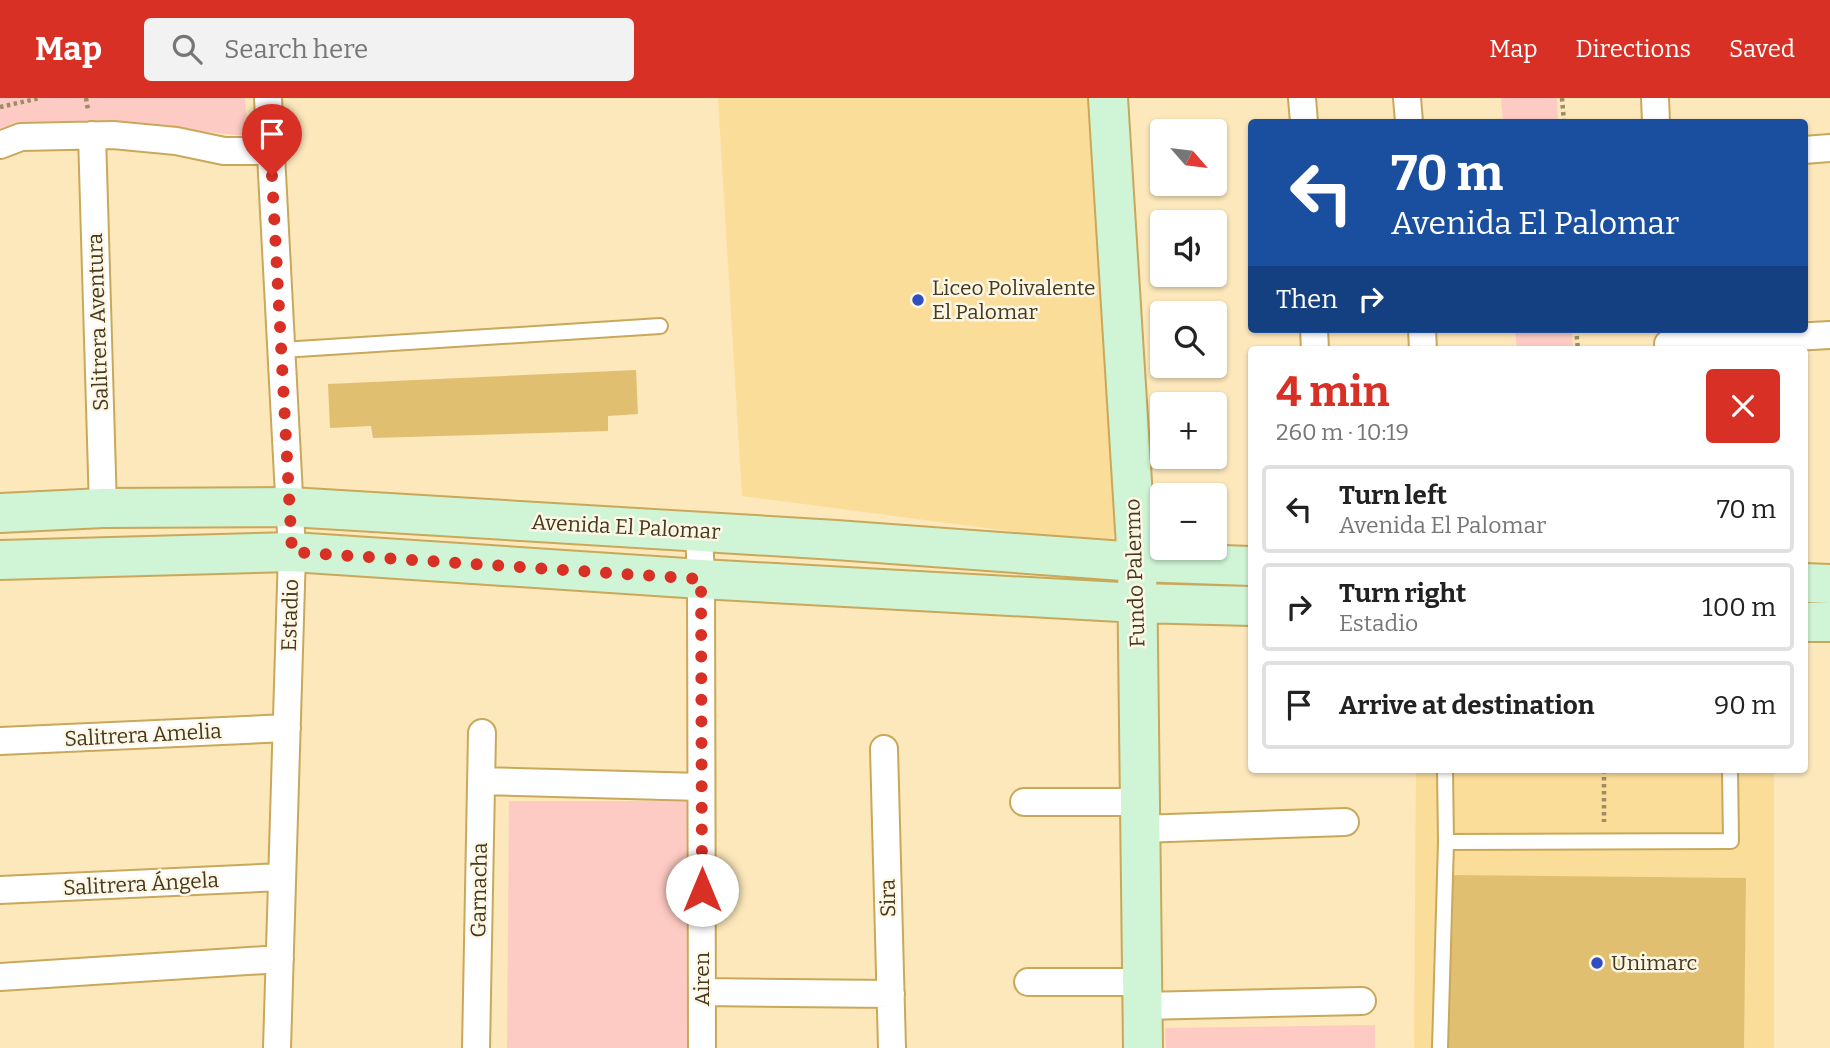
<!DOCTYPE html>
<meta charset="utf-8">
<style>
body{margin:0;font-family:Bitter,serif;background:#f2f2f2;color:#222;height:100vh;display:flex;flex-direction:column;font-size:26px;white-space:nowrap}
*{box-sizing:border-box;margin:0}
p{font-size:23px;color:#767676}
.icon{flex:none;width:38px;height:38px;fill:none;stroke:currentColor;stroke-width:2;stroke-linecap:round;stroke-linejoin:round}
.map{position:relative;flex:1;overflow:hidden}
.side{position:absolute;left:1248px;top:248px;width:560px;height:427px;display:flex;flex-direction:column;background:#fff;border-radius:7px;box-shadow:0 2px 5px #0004}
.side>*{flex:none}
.guide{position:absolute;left:1248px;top:21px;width:560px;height:214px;border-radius:7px;box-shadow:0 2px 5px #0004;background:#1a4fa0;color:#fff;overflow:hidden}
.needle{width:46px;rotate:118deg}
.fabs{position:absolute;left:1150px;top:21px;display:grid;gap:14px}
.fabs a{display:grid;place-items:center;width:77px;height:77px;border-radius:7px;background:#fff;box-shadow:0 2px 5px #0004;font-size:35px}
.pin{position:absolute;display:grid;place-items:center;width:60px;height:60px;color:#fff;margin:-72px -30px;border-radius:50% 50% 50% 0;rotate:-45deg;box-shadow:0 0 7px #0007}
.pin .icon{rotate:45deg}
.me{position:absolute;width:77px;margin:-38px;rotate:0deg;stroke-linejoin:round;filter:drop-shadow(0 0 5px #0008)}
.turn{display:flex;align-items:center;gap:24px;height:147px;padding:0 28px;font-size:32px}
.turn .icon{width:91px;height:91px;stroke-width:2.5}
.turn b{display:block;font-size:49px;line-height:60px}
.then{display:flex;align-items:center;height:66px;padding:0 28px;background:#0003;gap:14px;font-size:26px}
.round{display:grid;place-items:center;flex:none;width:74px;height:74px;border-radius:7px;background:#f2f2f2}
.overview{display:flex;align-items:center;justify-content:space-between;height:119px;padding:0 28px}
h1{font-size:42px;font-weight:700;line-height:52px;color:#d93025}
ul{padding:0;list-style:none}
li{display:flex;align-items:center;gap:21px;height:88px;margin:0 14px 10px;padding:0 14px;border:4px solid #e0e0e0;border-radius:7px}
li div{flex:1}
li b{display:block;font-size:26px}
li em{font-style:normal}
header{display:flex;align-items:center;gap:42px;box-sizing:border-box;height:98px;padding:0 35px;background:#d93025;color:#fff}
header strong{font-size:33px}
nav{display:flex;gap:38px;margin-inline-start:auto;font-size:24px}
.search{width:490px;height:63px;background:#f2f2f2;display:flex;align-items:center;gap:18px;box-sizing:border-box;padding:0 24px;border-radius:7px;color:#767676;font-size:26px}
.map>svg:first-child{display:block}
</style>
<header>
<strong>Map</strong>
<div class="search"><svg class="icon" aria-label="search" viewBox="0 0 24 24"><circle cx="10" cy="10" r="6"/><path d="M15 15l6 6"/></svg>Search here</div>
<nav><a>Map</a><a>Directions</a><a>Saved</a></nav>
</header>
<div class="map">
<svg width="1830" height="950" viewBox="0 0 1830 950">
<rect width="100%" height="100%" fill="#fce8bb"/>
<!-- built -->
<path fill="#fadd99" d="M 718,0 L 1093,0 L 1120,428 L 1108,446 L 742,398 Z
M 1416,672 L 1774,672 L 1774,950 L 1414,950 Z"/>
<!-- green -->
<path fill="#fecbc4" d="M 0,0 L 245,0 L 248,38 L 147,28 L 0,39 Z
M 1501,0 L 1557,0 L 1558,24 L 1503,24 Z
M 1515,231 L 1572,231 L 1573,252 L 1517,252 Z
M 509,703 L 690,703 L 689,950 L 507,950 Z
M 1375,927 L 1375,950 L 1166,950 L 1165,930 Z"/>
<!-- building -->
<path fill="#e0bf71" d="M 636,272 L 638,316 L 608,318 L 608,333 L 373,340 L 371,328 L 330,330 L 328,286 Z
M 1450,777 L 1746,780 L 1744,950 L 1448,950 Z"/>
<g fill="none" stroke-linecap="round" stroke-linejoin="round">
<!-- lane casing -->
<g stroke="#c9a85a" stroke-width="18">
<path id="lane" d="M 282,252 L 660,228
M 1445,672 L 1446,744 L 1731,743 L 1730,672
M 1440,950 L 1446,744"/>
</g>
<!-- street casing -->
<g stroke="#c9a85a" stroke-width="30">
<path id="street" d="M 268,0 L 292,454 L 277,950
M 1302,0 L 1304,24
M 1407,0 L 1409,24
M 1655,0 L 1656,24
M 92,37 L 103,410
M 0,47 L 21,39 L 113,37 L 176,43 L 224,53 L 271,53
M 1804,52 L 1830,50
M 1314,231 L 1315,252
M 1422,231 L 1423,252
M 1668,246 L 1830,237
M 699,434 L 701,481 L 702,950
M 0,643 L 287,630
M 884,651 L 892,950
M 481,683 L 701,689
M 1024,704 L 1140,704
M 1140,731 L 1345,724
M 0,792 L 282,779
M 0,879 L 280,861
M 1028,884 L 1142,884
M 702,894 L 891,896
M 1142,908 L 1362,903
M 476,950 L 482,635"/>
</g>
<!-- secondary casing -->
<g stroke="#c9a85a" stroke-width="42">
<path id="secondary" d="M 1108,0 L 1137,464 L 1143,950
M 0,415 L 103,410 L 290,409 L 836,442 L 1137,464 L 1251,468
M 0,462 L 292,454 L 701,481 L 1138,505 L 1251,508
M 1804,485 L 1830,486
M 1804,524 L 1830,524"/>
</g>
<!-- path -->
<path stroke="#9d8c66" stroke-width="4.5" stroke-dasharray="3.5 3.5" stroke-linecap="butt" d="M 86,0 L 88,12
M 1562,0 L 1564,24
M 0,9 L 40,0
M 1576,231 L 1578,252
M 1604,672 L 1604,724"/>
<!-- lane -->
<use href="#lane" stroke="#fff" stroke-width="14"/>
<!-- street -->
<use href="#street" stroke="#fff" stroke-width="26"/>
<!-- secondary -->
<use href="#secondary" stroke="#cff4d6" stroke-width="38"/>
</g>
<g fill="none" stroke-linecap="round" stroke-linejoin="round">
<!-- route -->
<path stroke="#d93025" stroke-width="12" stroke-dasharray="0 21.6" d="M 272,78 L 292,454 L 701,481 L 702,792"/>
</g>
<!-- markers -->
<g fill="#304fc0" stroke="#fdf7e8" stroke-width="2.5">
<circle cx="918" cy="202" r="7"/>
<circle cx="1597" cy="865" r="7"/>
</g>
<g text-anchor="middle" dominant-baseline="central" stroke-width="5" stroke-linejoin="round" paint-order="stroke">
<!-- poi labels -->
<g font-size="21" fill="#463818" stroke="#fdf7e8" text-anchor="start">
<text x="932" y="190">Liceo Polivalente<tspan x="932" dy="24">El Palomar</tspan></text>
<text x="1611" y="865">Unimarc</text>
</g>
<!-- street labels -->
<g font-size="21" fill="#463818" stroke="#fdf7e8">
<text transform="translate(98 224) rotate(-92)">Salitrera Aventura</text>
<text transform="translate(626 429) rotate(3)">Avenida El Palomar</text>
<text transform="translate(1135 475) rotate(-92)">Fundo Palermo</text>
<text transform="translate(290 517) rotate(-88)">Estadio</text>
<text transform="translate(143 637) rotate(-3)">Salitrera Amelia</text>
<text transform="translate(141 786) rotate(-3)">Salitrera Ángela</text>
<text transform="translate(479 792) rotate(-89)">Garnacha</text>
<text transform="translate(888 800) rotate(-91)">Sira</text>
<text transform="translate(702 881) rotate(-90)">Airen</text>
</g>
</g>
</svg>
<div class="fabs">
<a><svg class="needle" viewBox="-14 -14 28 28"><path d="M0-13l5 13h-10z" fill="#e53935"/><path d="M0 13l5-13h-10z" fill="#767676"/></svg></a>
<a><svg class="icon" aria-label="sound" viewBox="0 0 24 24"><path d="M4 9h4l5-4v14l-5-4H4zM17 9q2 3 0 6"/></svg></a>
<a><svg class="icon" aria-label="search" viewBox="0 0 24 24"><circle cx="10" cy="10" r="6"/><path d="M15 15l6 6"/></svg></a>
<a>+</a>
<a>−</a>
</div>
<div class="pin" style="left:272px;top:78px;background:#d93025"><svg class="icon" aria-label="arrive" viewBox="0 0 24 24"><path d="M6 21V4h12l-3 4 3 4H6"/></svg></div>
<svg class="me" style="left:702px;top:792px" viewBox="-20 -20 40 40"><circle r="19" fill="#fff"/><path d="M0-13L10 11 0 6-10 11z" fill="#d93025"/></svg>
<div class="guide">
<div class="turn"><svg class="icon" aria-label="left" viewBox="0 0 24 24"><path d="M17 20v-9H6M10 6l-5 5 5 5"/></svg><div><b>70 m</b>Avenida El Palomar</div></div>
<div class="then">Then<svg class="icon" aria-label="right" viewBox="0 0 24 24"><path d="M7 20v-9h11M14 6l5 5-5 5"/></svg></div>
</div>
<section class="side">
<div class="overview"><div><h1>4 min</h1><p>260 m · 10:19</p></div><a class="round" style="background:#d93025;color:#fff"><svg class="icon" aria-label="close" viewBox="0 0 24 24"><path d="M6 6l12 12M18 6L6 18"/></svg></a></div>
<ul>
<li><svg class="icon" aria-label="left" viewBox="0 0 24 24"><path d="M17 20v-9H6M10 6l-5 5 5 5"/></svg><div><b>Turn left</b><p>Avenida El Palomar</p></div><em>70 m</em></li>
<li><svg class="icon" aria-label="right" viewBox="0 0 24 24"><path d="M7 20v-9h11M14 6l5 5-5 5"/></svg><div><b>Turn right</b><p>Estadio</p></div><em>100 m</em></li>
<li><svg class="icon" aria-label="arrive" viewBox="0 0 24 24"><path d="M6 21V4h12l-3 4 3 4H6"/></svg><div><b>Arrive at destination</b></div><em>90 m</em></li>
</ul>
</section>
</div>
